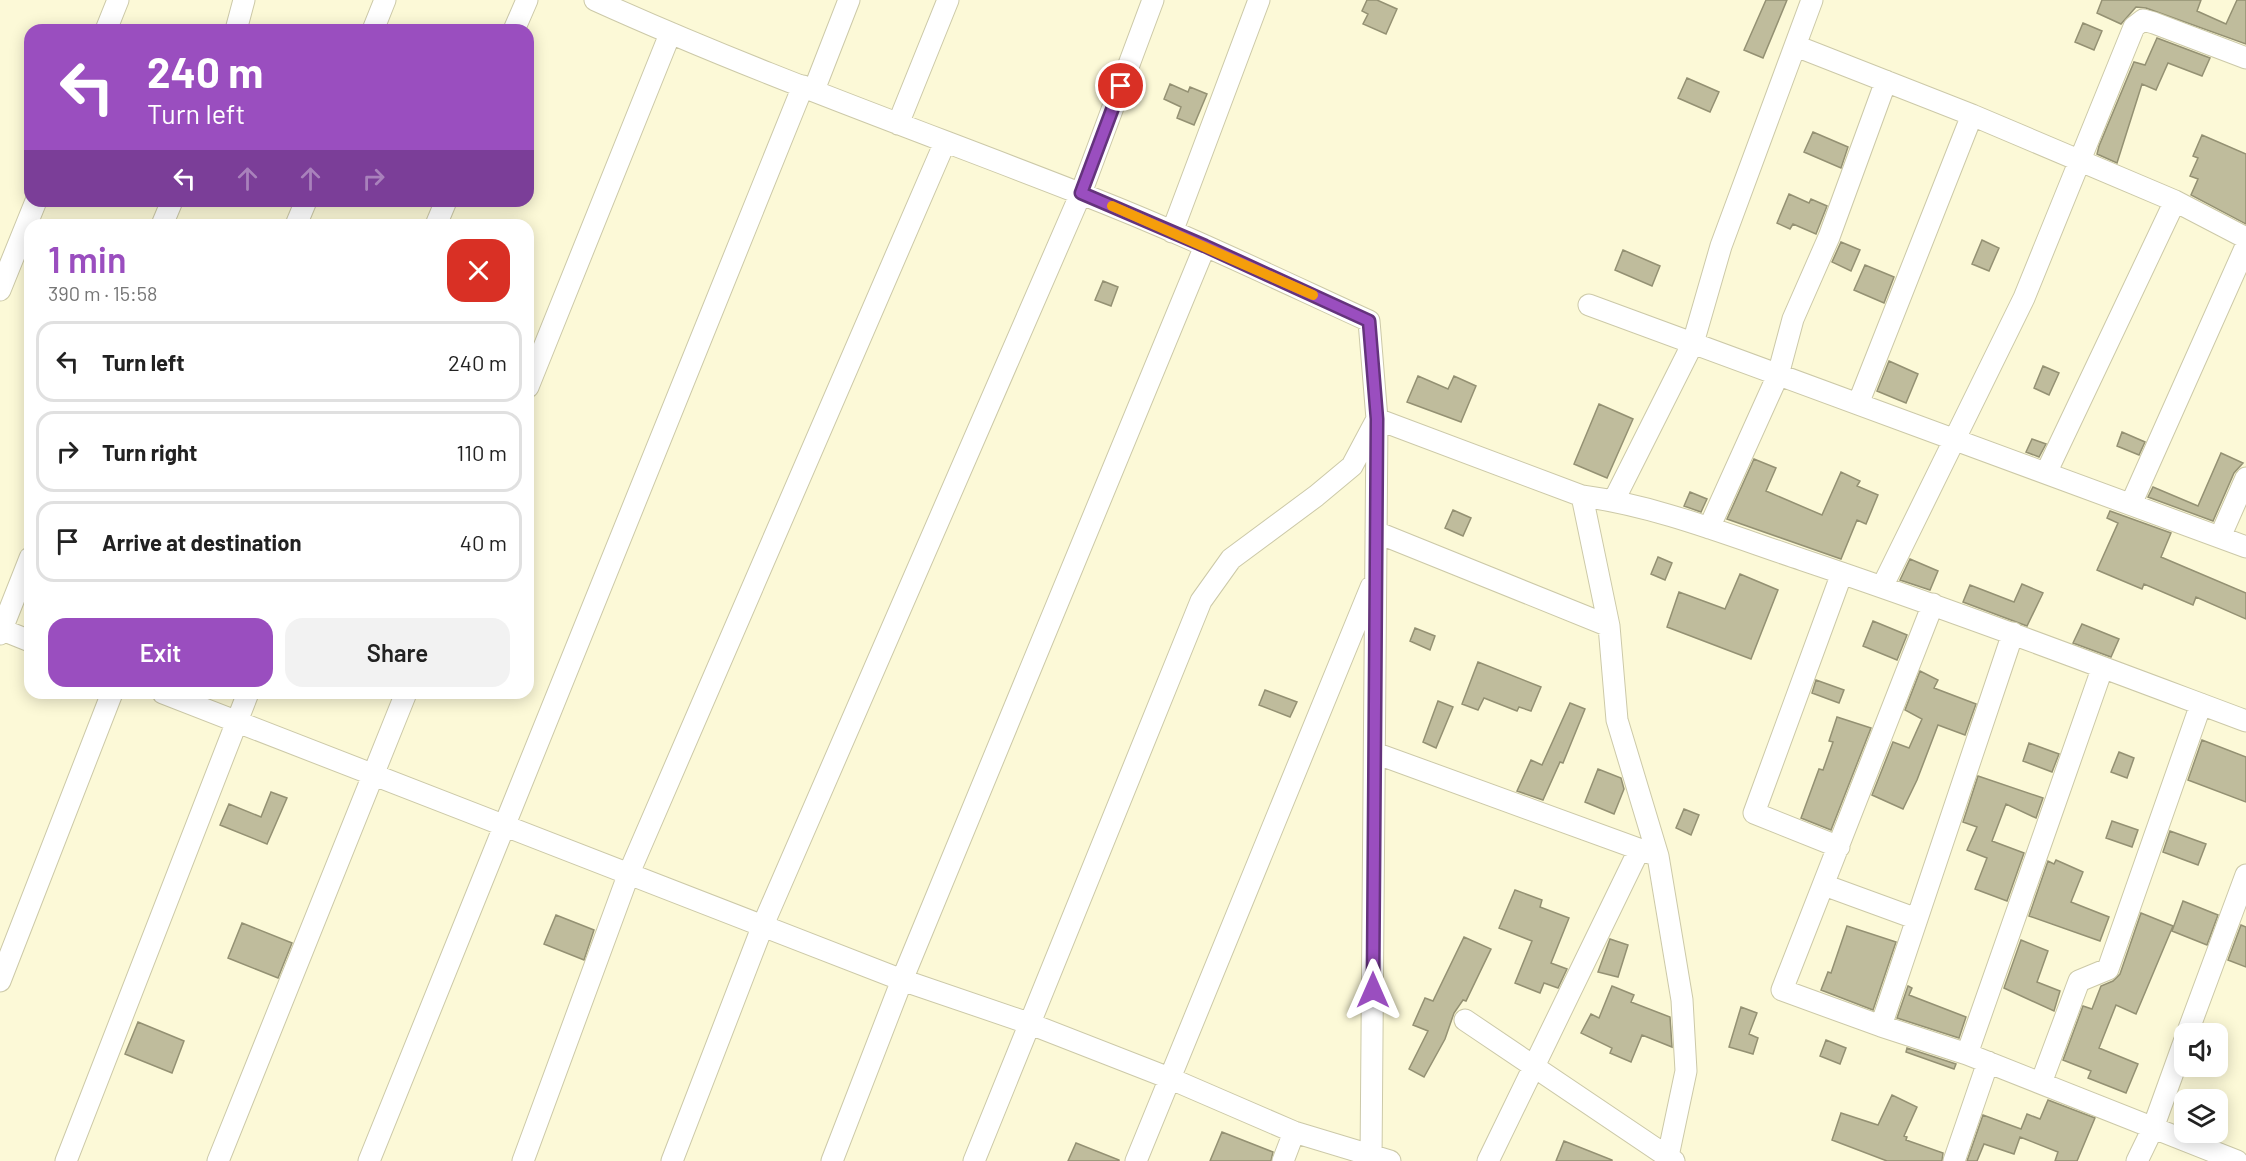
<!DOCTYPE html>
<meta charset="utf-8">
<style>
body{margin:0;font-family:Barlow,sans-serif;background:#f2f2f2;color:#222;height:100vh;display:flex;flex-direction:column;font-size:22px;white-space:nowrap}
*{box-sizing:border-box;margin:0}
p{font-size:20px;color:#767676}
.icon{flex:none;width:33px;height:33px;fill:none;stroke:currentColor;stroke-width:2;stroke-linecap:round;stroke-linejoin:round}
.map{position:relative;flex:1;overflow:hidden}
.drawer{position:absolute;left:24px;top:219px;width:510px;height:480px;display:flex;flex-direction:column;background:#fff;border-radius:18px;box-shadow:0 3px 15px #0003}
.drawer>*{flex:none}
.guide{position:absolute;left:24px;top:24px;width:510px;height:183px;border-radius:18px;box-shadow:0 3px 15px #0003;background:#9a4ebf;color:#fff;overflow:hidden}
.buttons{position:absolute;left:2174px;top:1023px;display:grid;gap:12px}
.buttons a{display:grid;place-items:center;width:54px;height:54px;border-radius:12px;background:#fff;box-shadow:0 3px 15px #0003;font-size:30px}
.pin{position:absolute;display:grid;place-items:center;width:51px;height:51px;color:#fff;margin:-26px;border:3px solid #fff;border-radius:50%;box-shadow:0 2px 6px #0007}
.me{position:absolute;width:66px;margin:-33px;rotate:0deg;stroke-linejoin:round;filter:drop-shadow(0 0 4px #0008)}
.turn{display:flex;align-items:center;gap:21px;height:126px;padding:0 24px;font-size:27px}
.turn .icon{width:78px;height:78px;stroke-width:2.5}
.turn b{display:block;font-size:42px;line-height:51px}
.lanes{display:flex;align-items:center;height:57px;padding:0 24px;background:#0003;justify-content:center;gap:30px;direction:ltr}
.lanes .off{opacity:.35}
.round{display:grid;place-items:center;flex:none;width:63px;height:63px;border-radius:18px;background:#f2f2f2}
.headline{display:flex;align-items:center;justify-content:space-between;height:102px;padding:0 24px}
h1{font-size:36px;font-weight:600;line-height:45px;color:#9a4ebf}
.action{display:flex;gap:12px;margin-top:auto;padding:12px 24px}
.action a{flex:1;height:69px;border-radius:18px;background:#9a4ebf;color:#fff;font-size:24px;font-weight:600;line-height:69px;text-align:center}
.action a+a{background:#f2f2f2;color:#222}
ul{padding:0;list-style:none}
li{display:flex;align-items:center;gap:18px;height:81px;margin:0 12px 9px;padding:0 12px;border:3px solid #e0e0e0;border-radius:18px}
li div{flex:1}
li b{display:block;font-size:22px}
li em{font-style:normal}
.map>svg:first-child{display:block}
</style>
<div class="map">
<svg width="2246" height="1161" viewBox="0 0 2246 1161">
<rect width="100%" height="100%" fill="#fcf9d7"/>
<!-- building -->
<path fill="#bfbc9c" stroke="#949173" stroke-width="1.5" d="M 1367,0 L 1377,0 L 1397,9 L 1386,34 L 1363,24 L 1368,14 L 1362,11 Z
M 1766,0 L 1787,0 L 1763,58 L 1744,50 Z
M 2102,0 L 2201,0 L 2197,11 L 2226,24 L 2237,0 L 2246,0 L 2246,44 L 2146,8 L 2136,7 L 2121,24 L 2097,13 Z
M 2083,23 L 2102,31 L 2094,50 L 2075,42 Z
M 2157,38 L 2210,58 L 2202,76 L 2168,63 L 2156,90 L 2142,84 L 2117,163 L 2097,154 L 2099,146 L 2134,62 L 2145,65 Z
M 1687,78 L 1719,92 L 1710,112 L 1678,98 Z
M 1170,84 L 1188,92 L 1190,87 L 1207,94 L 1194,125 L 1177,118 L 1181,107 L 1164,99 Z
M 1813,132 L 1848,147 L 1841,168 L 1804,152 Z
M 2202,135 L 2246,154 L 2246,224 L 2191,195 L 2198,179 L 2190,176 L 2198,158 L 2193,156 Z
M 1789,194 L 1809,203 L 1811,199 L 1827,206 L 1816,234 L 1793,224 L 1790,229 L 1777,223 Z
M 1982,240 L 1999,248 L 1989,271 L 1972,264 Z
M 1841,242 L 1860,250 L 1851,271 L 1832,262 Z
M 1623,250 L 1660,266 L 1652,286 L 1615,270 Z
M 1865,265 L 1894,277 L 1884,303 L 1854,290 Z
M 1103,281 L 1118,287 L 1111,306 L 1095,300 Z
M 1889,361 L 1918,374 L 1906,403 L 1877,391 Z
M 2043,366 L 2059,373 L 2049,395 L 2034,388 Z
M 1418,376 L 1448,389 L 1454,376 L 1476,386 L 1461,422 L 1407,402 Z
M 1599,404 L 1633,419 L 1607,478 L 1574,464 Z
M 2122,432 L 2145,442 L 2139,455 L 2117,446 Z
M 2032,439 L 2046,444 L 2039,457 L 2026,452 Z
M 2221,453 L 2243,463 L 2234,473 L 2213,521 L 2148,497 L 2153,487 L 2198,506 Z
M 1754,459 L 1776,468 L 1766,491 L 1822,515 L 1841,472 L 1860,481 L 1857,486 L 1878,495 L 1866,524 L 1857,520 L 1841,559 L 1727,519 Z
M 1690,492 L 1707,499 L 1701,512 L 1684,506 Z
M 1453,510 L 1471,518 L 1463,536 L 1445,528 Z
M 2110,511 L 2171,533 L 2161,557 L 2246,593 L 2246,619 L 2196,597 L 2193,605 L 2144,584 L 2142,589 L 2097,570 L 2118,523 L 2107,518 Z
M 1658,557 L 1672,563 L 1665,580 L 1651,574 Z
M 1910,559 L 1938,571 L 1930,590 L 1900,580 Z
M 1740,574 L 1778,590 L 1751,659 L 1667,627 L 1679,592 L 1725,609 Z
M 2022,584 L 2043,593 L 2027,626 L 1963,602 L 1970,585 L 2014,602 Z
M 1873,621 L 1907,635 L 1897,660 L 1863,646 Z
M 2082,624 L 2119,639 L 2111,657 L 2073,643 Z
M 1415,628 L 1435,636 L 1430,650 L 1410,641 Z
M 1478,662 L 1541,687 L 1531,711 L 1519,707 L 1517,711 L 1484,698 L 1478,710 L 1462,704 Z
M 1920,671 L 1938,680 L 1934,688 L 1976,704 L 1965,735 L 1938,725 L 1917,780 L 1903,809 L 1872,795 L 1893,742 L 1909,748 L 1922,719 L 1905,710 Z
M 1816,680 L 1844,690 L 1839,703 L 1812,693 Z
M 1265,690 L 1297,702 L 1290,717 L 1259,705 Z
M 1438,701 L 1453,707 L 1436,748 L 1423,742 Z
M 1570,703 L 1585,709 L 1563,763 L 1560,762 L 1543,800 L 1517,791 L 1531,760 L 1542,765 Z
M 1837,717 L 1871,728 L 1831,830 L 1801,818 L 1819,769 L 1823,770 L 1833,742 L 1829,741 Z
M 2202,740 L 2246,757 L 2246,802 L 2188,780 Z
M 2029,743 L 2059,754 L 2052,772 L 2023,761 Z
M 2119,752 L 2134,758 L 2127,778 L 2111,772 Z
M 1598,769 L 1621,778 L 1624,789 L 1614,814 L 1585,802 Z
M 1978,776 L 2043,798 L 2036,818 L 2006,804 L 1992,841 L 2024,853 L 2007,901 L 1975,889 L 1987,858 L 1967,850 L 1977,827 L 1963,822 Z
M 271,792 L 287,798 L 267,844 L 220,825 L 229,804 L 261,817 Z
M 1684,809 L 1699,815 L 1691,835 L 1676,828 Z
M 2112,821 L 2138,830 L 2132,847 L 2106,838 Z
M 2170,831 L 2206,844 L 2198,865 L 2163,852 Z
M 2056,860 L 2083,872 L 2071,902 L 2109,917 L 2100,941 L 2029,916 L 2048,861 L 2054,864 Z
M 1515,890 L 1542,900 L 1540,907 L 1569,918 L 1551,963 L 1567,969 L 1558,988 L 1544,983 L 1540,993 L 1515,983 L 1532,941 L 1499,928 Z
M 2183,901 L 2218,915 L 2207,945 L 2172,931 Z
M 2141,913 L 2173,926 L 2136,1014 L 2116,1005 L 2099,1048 L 2138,1064 L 2126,1093 L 2088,1078 L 2091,1071 L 2063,1060 L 2083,1006 L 2092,1009 L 2101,986 L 2113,981 L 2120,974 Z
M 556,915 L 594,930 L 584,960 L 544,944 Z
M 242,923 L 292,943 L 278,978 L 228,958 Z
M 2241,925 L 2246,927 L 2246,967 L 2228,960 Z
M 1847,926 L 1896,942 L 1873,1010 L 1821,990 L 1828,972 L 1831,973 Z
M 1464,937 L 1491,949 L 1466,1001 L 1463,1000 L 1454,1013 L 1445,1039 L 1424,1077 L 1409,1069 L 1428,1031 L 1413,1025 L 1425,998 L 1433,1001 Z
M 1610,939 L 1628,945 L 1618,977 L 1598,972 Z
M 2021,940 L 2048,951 L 2037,982 L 2060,991 L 2054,1011 L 2004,988 Z
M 1612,986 L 1634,995 L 1631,1002 L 1670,1017 L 1672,1047 L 1642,1035 L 1631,1062 L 1610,1053 L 1612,1048 L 1581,1033 L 1591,1014 L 1599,1018 Z
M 1908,986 L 1912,988 L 1909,995 L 1966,1017 L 1959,1038 L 1897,1018 Z
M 1741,1007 L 1757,1013 L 1749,1034 L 1758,1038 L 1753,1054 L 1729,1047 Z
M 138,1022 L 184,1041 L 172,1073 L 125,1054 Z
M 1826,1040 L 1846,1048 L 1840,1064 L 1820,1056 Z
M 1907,1048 L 1956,1064 L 1954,1069 L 1906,1052 Z
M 1892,1095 L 1917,1107 L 1904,1136 L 1907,1137 L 1906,1140 L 1943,1153 L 1942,1161 L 1887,1161 L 1832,1140 L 1841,1113 L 1878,1125 Z
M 2048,1100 L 2095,1118 L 2077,1161 L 2055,1161 L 2058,1152 L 2020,1137 L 2014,1154 L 1984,1144 L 1977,1161 L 1967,1161 L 1983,1115 L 2021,1129 L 2027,1114 L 2040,1119 Z
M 1222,1132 L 1273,1152 L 1271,1161 L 1210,1161 Z
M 1564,1141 L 1612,1160 L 1612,1161 L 1556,1161 Z
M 1076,1143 L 1119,1160 L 1119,1161 L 1068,1161 Z"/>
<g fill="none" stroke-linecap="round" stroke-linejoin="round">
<!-- street casing -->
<g stroke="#ccc9a8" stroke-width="23">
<path id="street" d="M 595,0 C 754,72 918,130 1079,193 C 1178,231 1273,277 1369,321 L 1377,419 L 1371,1161
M 106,30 L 118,0
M 236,30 L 244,0
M 373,30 L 385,0
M 514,30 L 527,0
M 1796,46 L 1972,115 L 2175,201 L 2246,238
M 814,90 L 849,0
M 898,124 L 948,0
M 162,225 L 172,201
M 296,225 L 306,201
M 436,225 L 446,201
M 1172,232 L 1259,0
M 0,290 L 36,201
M 1589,305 L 2246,547
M 528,387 L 670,34
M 1858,404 L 1972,115
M 2046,473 L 2175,201
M 1582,496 L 1609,626 L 1617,720 L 1658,856
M 1614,500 L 1693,343 L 1721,246 L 1812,0
M 2131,504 L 2246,246
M 1709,528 L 1778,375 L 1793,319 L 1829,237 L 1886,81
M 1376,532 L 1609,626
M 2220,537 L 2246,478
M 1882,587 L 2024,298 L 2134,27 L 2143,20 L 2154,23 L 2246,58
M 1933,604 L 1782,990 L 1881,1026 L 1967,1054 L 2237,1161
M 0,629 L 30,641
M 0,634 L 30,558
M 163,693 L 902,980 L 1028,1023 L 1169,1078 L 1294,1132 L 1390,1161
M 1375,753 L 1658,856 L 1682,1000 L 1686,1071 L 1667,1161
M 1839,847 L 1754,813 L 1842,573
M 1824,885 L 1917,919
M 0,981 L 112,693
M 1465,1020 L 1674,1161
M 1881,1026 L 2013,633
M 2187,1034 L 2246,875
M 1967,1054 L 2102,669
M 2041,1083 L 2079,981 L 2108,969 L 2201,704
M 66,1161 L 248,693
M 218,1161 L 406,693
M 369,1161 L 803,86
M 523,1161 L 629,873 L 945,142
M 672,1161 L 763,925 L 1081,193 L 1153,0
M 832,1161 L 902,980 L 1205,246
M 974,1161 L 1201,601 L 1231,559 L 1316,496 L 1352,466 L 1377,419 L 1582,496 C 1657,506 1731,536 1803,560 C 1952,610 2099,666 2246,721
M 1136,1161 L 1371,587
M 1283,1161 L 1294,1132
M 1488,1161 L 1639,850
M 1954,1161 L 1988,1062
M 2137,1161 L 2153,1128 L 2184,1042"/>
</g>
<!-- street -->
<use href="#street" stroke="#fff" stroke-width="21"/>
</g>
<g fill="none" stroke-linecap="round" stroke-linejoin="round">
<!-- route casing -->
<g stroke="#64337c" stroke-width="15">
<path id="route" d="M 1121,86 L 1081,193 L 1205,246 L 1369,321 L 1377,419 L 1373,990"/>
</g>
<!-- route -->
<use href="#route" stroke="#9a4ebf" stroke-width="10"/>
<!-- slow -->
<path stroke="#f59e0b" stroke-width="10" d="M 1112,206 L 1313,295"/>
</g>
</svg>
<div class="buttons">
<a><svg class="icon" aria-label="sound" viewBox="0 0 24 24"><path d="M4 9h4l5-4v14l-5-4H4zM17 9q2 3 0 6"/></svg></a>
<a><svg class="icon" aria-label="layers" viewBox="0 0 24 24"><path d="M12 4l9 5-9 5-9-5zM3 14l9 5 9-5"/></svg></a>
</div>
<div class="pin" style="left:1121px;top:86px;background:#d93025"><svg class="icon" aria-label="arrive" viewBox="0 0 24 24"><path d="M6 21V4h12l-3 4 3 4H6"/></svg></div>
<svg class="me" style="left:1373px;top:990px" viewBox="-20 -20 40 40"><path d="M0-17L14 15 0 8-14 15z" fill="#9a4ebf" stroke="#fff" stroke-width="4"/></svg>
<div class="guide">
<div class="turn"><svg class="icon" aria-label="left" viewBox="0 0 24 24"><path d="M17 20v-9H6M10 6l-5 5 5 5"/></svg><div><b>240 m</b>Turn left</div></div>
<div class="lanes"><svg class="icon" aria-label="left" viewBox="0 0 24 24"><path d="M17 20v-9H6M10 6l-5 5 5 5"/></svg><svg class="icon off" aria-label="ahead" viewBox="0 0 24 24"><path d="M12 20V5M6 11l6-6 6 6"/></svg><svg class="icon off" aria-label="ahead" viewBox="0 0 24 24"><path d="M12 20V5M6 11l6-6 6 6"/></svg><svg class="icon off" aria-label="right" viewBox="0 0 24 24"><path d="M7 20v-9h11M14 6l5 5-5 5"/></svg></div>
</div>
<section class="drawer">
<div class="headline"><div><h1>1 min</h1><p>390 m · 15:58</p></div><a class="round" style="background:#d93025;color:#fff"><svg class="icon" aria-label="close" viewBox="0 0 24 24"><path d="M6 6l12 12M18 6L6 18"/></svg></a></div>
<ul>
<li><svg class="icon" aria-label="left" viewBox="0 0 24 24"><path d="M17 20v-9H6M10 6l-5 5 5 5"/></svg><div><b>Turn left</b></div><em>240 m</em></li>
<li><svg class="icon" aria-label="right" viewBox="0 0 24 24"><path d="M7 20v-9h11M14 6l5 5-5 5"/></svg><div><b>Turn right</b></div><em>110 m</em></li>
<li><svg class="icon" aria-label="arrive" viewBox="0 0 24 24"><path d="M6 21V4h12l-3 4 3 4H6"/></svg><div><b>Arrive at destination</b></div><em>40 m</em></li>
</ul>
<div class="action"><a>Exit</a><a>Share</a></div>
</section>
</div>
